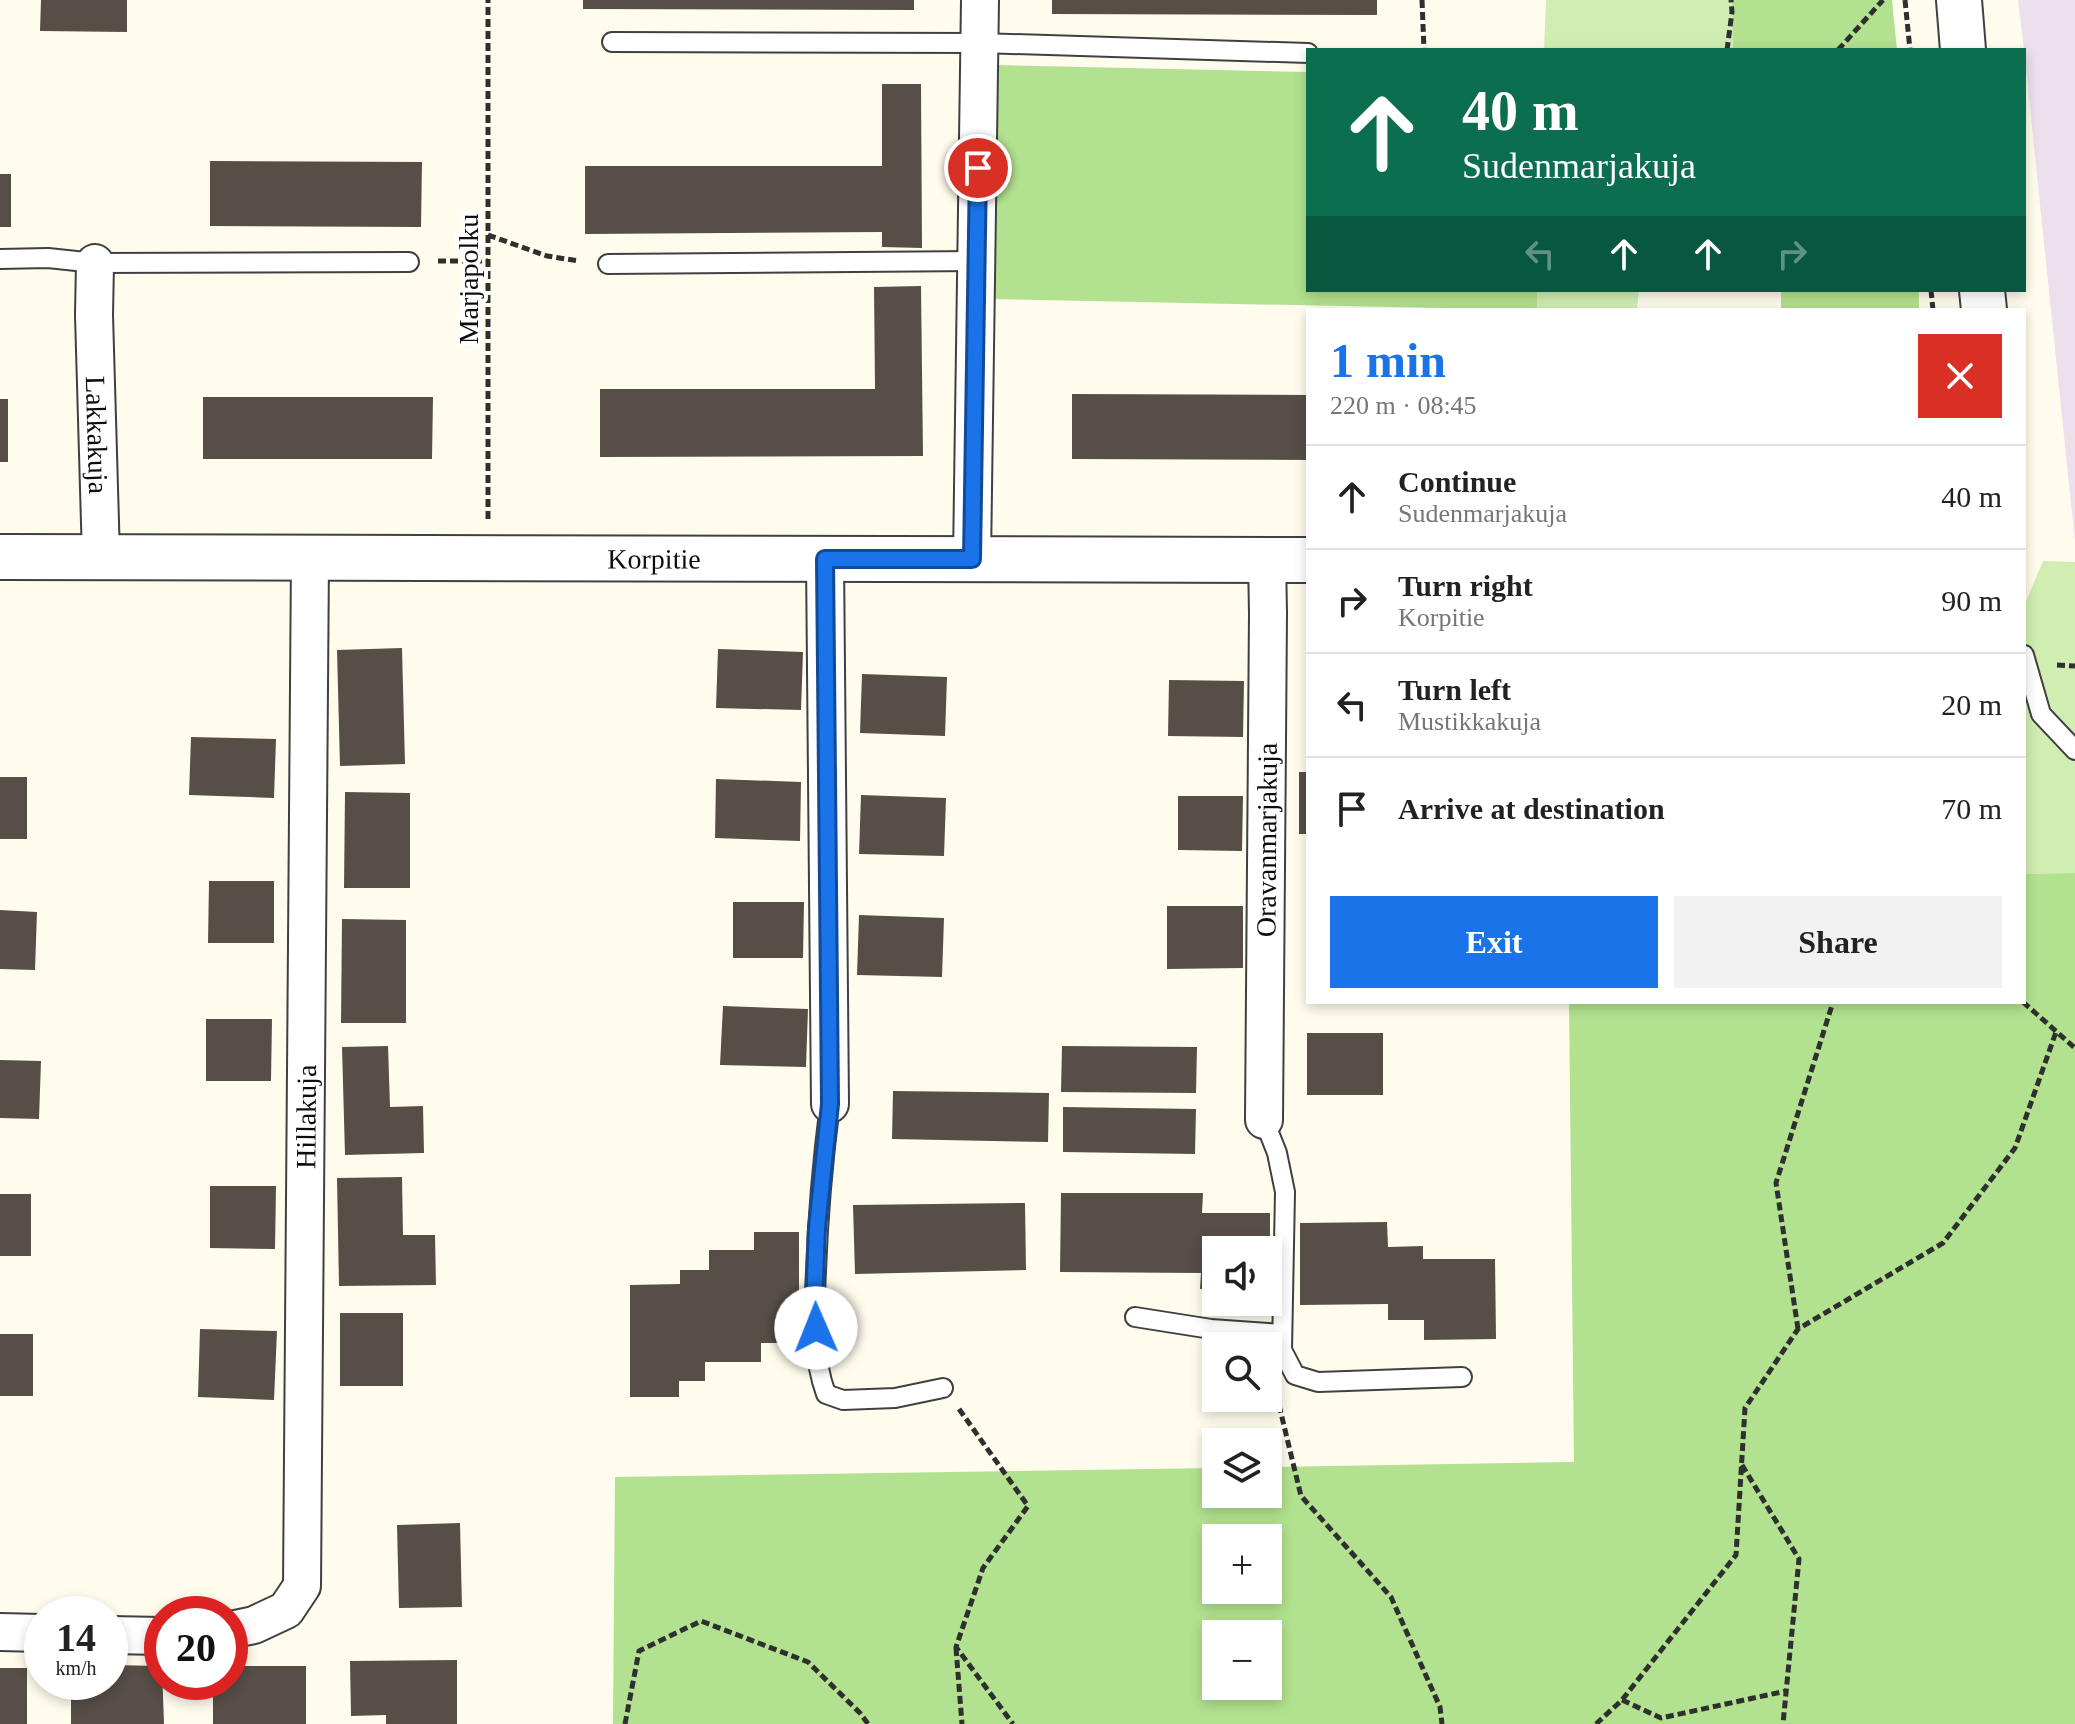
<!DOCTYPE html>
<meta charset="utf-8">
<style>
body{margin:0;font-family:"Times New Roman",serif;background:#f2f2f2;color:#222;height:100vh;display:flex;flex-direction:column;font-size:30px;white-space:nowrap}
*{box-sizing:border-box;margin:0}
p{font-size:26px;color:#767676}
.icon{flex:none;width:44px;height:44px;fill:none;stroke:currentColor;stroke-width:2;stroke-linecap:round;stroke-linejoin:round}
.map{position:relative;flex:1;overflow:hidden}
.details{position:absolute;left:1306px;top:308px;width:720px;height:696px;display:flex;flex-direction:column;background:#fff;border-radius:0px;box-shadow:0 4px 12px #0003}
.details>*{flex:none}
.top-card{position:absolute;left:1306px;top:48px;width:720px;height:244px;border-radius:0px;box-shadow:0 4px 12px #0003;background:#0b6e4f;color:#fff;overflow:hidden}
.fabs{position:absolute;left:1202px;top:1236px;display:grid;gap:16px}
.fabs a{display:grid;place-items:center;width:80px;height:80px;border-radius:0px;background:#fff;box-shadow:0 4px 12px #0003;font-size:40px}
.speed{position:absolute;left:24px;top:1596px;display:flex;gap:16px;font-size:40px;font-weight:700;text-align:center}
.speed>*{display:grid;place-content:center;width:104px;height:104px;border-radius:50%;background:#fff;box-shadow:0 4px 12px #0003;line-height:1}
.speed small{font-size:20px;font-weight:400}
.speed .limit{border:12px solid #d22;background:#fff;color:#111}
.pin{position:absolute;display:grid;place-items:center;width:68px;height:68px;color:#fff;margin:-34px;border:4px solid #fff;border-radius:50%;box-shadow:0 2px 8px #0007}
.me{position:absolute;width:88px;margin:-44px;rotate:359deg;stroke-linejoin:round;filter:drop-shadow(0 0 6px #0008)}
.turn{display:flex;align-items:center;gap:28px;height:168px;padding:0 24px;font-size:36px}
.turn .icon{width:104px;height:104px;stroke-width:2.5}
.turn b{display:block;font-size:56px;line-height:68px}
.lanes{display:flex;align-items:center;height:76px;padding:0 24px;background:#0003;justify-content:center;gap:40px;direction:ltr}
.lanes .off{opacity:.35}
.round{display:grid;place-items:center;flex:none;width:84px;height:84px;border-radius:0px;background:#f2f2f2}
.summary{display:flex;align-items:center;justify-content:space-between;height:136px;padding:0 24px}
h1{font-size:48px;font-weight:600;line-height:60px;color:#1a73e8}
.cta{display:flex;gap:16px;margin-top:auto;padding:16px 24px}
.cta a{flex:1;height:92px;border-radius:0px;background:#1a73e8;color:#fff;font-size:32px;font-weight:600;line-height:92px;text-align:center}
.cta a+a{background:#f2f2f2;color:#222}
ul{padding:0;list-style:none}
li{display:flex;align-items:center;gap:24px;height:104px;padding:0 24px;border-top:2px solid #e0e0e0}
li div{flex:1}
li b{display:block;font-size:30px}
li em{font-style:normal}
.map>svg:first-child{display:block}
</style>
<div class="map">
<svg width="2075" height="1724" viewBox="0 0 2075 1724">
<rect width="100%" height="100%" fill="#fffced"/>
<!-- industrial -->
<path fill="#ece0ed" d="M 2018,0 L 2075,0 L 2075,542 L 2024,50 Z"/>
<!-- green -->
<path fill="#d0eeb2" d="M 1546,0 L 1732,0 L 1733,50 L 1544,50 Z
M 1537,290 L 1639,290 L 1637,310 L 1537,310 Z
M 2043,561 L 2075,562 L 2075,873 L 2024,874 L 2024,606 Z"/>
<!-- forest -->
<path fill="#b2e18f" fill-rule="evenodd" d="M 1732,0 L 1892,0 L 1897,50 L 1733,50 Z
M 998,65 L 1308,72 L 1308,290 L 1537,290 L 1537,310 L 992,299 Z
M 1781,290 L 1919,290 L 1919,310 L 1781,310 Z
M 2075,873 L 2075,1724 L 613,1724 L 615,1477 L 1216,1468 L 1216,1494 L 1268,1494 L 1268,1467 L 1574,1462 L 1569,1002 L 2024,1002 L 2024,874 ZM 1216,1538 L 1268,1538 L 1268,1590 L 1216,1590 ZM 1216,1634 L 1268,1634 L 1268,1686 L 1216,1686 Z"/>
<!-- building -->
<path fill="#574e48" d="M 41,0 L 127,0 L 127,32 L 40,31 Z
M 583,0 L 914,0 L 914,10 L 583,9 Z
M 1052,0 L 1377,0 L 1377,15 L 1052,14 Z
M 882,84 L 921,84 L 922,248 L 882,247 L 882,232 L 585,234 L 585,166 L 882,166 Z
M 210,161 L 422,162 L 421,227 L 210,226 Z
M 0,174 L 11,174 L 11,227 L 0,227 Z
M 921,286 L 923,456 L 600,457 L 600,389 L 875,389 L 874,287 Z
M 1072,394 L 1308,395 L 1308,460 L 1072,459 Z
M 203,397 L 433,397 L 432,459 L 203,459 Z
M 0,399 L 8,399 L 8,462 L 0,462 Z
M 402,648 L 405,764 L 340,766 L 337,650 Z
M 718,649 L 803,652 L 801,710 L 716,708 Z
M 862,674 L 947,677 L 945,736 L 860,733 Z
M 1169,680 L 1244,681 L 1243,737 L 1168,736 Z
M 191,737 L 276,739 L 274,798 L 189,795 Z
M 1299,772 L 1308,772 L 1308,834 L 1299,834 Z
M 0,777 L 27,777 L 27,839 L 0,839 Z
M 716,779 L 801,782 L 800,841 L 715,838 Z
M 345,792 L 410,793 L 410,888 L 344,888 Z
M 861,795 L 946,798 L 944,856 L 859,854 Z
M 1178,796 L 1243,796 L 1242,851 L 1178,850 Z
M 209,881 L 274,881 L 274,943 L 208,943 Z
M 733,902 L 804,902 L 803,958 L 733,958 Z
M 1167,906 L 1243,906 L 1243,968 L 1167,969 Z
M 0,910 L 37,912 L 35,970 L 0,969 Z
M 859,915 L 944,918 L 942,977 L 857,975 Z
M 342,919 L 406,920 L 406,1023 L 341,1023 Z
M 723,1006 L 808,1009 L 806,1067 L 720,1065 Z
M 206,1019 L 272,1019 L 271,1081 L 206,1081 Z
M 1307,1033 L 1383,1033 L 1383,1095 L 1307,1095 Z
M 388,1046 L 390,1107 L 423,1106 L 424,1153 L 345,1155 L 342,1047 Z
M 1062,1046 L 1197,1047 L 1196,1093 L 1061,1092 Z
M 0,1060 L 41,1061 L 39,1119 L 0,1118 Z
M 893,1091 L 1049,1093 L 1048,1142 L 892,1139 Z
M 1063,1107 L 1196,1109 L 1195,1154 L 1063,1152 Z
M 402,1177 L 403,1235 L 435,1235 L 436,1285 L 339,1286 L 337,1178 Z
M 210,1186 L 276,1186 L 275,1249 L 210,1248 Z
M 1061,1193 L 1203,1193 L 1202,1213 L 1270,1213 L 1270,1250 L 1216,1250 L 1216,1289 L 1200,1289 L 1201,1273 L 1060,1272 Z
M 0,1194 L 31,1194 L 31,1256 L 0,1256 Z
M 1025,1203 L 1026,1270 L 855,1274 L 853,1205 Z
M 1387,1222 L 1388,1247 L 1423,1246 L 1423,1259 L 1495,1259 L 1496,1339 L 1424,1340 L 1424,1320 L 1388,1320 L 1388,1304 L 1300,1305 L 1300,1223 Z
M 754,1232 L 799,1232 L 799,1305 L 784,1305 L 784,1343 L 761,1343 L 761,1362 L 705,1362 L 705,1381 L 679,1381 L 679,1397 L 630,1397 L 630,1285 L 680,1284 L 680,1270 L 709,1270 L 709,1250 L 754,1250 Z
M 340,1313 L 403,1313 L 403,1386 L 340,1386 Z
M 200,1329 L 277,1331 L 274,1400 L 198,1397 Z
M 0,1334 L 33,1334 L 33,1396 L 0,1396 Z
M 460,1523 L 462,1607 L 399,1608 L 397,1525 Z
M 457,1660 L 457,1724 L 386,1724 L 386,1715 L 351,1716 L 350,1661 Z
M 110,1665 L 162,1666 L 164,1724 L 71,1724 L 71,1682 L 110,1682 Z
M 230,1666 L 306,1666 L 306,1724 L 213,1724 L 213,1682 L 230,1682 Z
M 0,1668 L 27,1668 L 27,1724 L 0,1724 Z"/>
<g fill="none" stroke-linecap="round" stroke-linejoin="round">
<!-- service casing -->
<g stroke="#404040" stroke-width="22">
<path id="service" d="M 612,42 L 980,43 L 1308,53
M 0,259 L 48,258 L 95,263 L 409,262
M 608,264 L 977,261
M 2024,655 L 2041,714 L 2075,750
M 830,1104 C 823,1159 818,1215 816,1271 C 814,1311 812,1356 826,1394 L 843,1400 L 895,1398 L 943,1388
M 1264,1120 L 1277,1153 L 1285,1192 L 1282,1350 L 1295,1375 L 1318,1382 L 1462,1377
M 1135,1317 L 1211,1329 L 1282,1334"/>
</g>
<!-- minor casing -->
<g stroke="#404040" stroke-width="40">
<g id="minor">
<path id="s1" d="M 95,263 L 94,315 L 101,557"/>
<path d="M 825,559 L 830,1104"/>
<path d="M 972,559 L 980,0"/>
<path id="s2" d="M 1264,1120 L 1268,613 L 1267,560"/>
<path id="s3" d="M 230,1630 L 254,1625 L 286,1610 L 302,1586 L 310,558"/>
<path d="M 0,1632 L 42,1633"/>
<path d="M 110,1635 L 162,1636"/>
</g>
</g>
<!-- tertiary casing -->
<g stroke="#404040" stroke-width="48">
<g id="tertiary">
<path d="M 1959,0 L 1963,50"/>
<path d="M 1982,290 L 1984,310"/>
<path id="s4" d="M 0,557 L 1308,560"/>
</g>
</g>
<!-- path -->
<path stroke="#2f2f2f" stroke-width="5" stroke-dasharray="8 4" stroke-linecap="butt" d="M 1422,0 L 1424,50
M 1905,0 L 1910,50
M 1727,50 L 1732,12 L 1731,0
M 1838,50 L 1883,0
M 488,235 L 547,256 L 579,261
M 438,261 L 488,261
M 1931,290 L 1933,310
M 488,519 L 488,0
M 2057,665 L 2075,666
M 2023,1002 L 2075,1048
M 1798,1329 L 1776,1183 L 1833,1002
M 1279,1405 L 1301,1496 L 1391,1597 L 1440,1707 L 1442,1724
M 959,1409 L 1028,1506 L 983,1568 L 956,1647 L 1013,1724
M 1742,1465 L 1799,1559 L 1783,1724
M 956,1648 L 962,1724
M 1622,1700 L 1661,1718 L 1786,1691
M 625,1724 L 639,1651 L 701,1621 L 808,1662 L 860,1713 L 868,1724
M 1596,1724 L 1622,1700 L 1736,1555 L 1745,1408 L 1798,1329 L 1943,1243 L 2015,1148 L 2056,1032"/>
<!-- service -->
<use href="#service" stroke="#fff" stroke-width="18"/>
<!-- minor -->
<use href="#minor" stroke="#fff" stroke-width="36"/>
<!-- tertiary -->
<use href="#tertiary" stroke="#fff" stroke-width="44"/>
</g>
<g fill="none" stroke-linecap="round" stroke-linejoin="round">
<!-- route casing -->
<g stroke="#114b97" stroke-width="20">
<path id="route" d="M 816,1328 L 814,1305 L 817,1228 L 830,1104 L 825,559 L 972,559 L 978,168"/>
</g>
<!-- route -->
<use href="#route" stroke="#1a73e8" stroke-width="14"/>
</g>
<g text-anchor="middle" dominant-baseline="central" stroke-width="8" stroke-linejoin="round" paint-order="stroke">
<!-- street labels -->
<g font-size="28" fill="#0d0d0d" stroke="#fff">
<text transform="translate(468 279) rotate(-90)">Marjapolku</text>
<text stroke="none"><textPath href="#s1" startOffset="172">Lakkakuja</textPath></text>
<text stroke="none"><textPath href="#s4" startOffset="654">Korpitie</textPath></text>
<text stroke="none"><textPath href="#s2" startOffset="280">Oravanmarjakuja</textPath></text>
<text stroke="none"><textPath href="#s3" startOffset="558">Hillakuja</textPath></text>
</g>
</g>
</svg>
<div class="fabs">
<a><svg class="icon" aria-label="sound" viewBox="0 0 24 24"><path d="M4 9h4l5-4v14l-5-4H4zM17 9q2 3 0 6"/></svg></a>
<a><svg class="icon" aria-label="search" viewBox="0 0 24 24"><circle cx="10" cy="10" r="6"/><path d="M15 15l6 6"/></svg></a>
<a><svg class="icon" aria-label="layers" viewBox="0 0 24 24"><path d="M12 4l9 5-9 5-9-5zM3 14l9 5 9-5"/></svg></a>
<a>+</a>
<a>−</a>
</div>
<div class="speed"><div>14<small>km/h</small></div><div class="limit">20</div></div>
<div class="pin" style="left:978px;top:168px;background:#d93025"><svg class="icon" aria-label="arrive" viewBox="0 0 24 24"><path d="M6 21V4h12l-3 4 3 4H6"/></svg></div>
<svg class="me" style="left:816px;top:1328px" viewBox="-20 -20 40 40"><circle r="19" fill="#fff"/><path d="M0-13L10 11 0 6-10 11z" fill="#1a73e8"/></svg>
<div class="top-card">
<div class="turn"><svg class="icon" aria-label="ahead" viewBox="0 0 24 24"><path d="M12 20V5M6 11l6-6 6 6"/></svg><div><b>40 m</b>Sudenmarjakuja</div></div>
<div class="lanes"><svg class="icon off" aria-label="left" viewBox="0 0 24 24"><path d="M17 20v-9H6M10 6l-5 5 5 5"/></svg><svg class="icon" aria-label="ahead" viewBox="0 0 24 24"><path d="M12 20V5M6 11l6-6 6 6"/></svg><svg class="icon" aria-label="ahead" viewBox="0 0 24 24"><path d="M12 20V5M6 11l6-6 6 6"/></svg><svg class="icon off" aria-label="right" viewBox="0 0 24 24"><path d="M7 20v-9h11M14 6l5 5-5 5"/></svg></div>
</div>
<section class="details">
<div class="summary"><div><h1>1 min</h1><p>220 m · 08:45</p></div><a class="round" style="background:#d93025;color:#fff"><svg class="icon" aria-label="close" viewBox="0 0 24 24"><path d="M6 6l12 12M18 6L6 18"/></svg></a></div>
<ul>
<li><svg class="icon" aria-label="ahead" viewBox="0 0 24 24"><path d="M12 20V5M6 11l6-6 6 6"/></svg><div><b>Continue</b><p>Sudenmarjakuja</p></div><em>40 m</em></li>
<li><svg class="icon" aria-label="right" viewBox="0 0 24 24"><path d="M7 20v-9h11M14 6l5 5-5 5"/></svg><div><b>Turn right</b><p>Korpitie</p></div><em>90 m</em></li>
<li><svg class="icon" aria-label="left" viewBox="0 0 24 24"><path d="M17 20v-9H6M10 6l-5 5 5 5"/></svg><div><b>Turn left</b><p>Mustikkakuja</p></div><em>20 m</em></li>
<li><svg class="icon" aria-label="arrive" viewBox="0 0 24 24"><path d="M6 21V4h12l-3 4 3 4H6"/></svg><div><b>Arrive at destination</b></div><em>70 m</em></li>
</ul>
<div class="cta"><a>Exit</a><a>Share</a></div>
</section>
</div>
